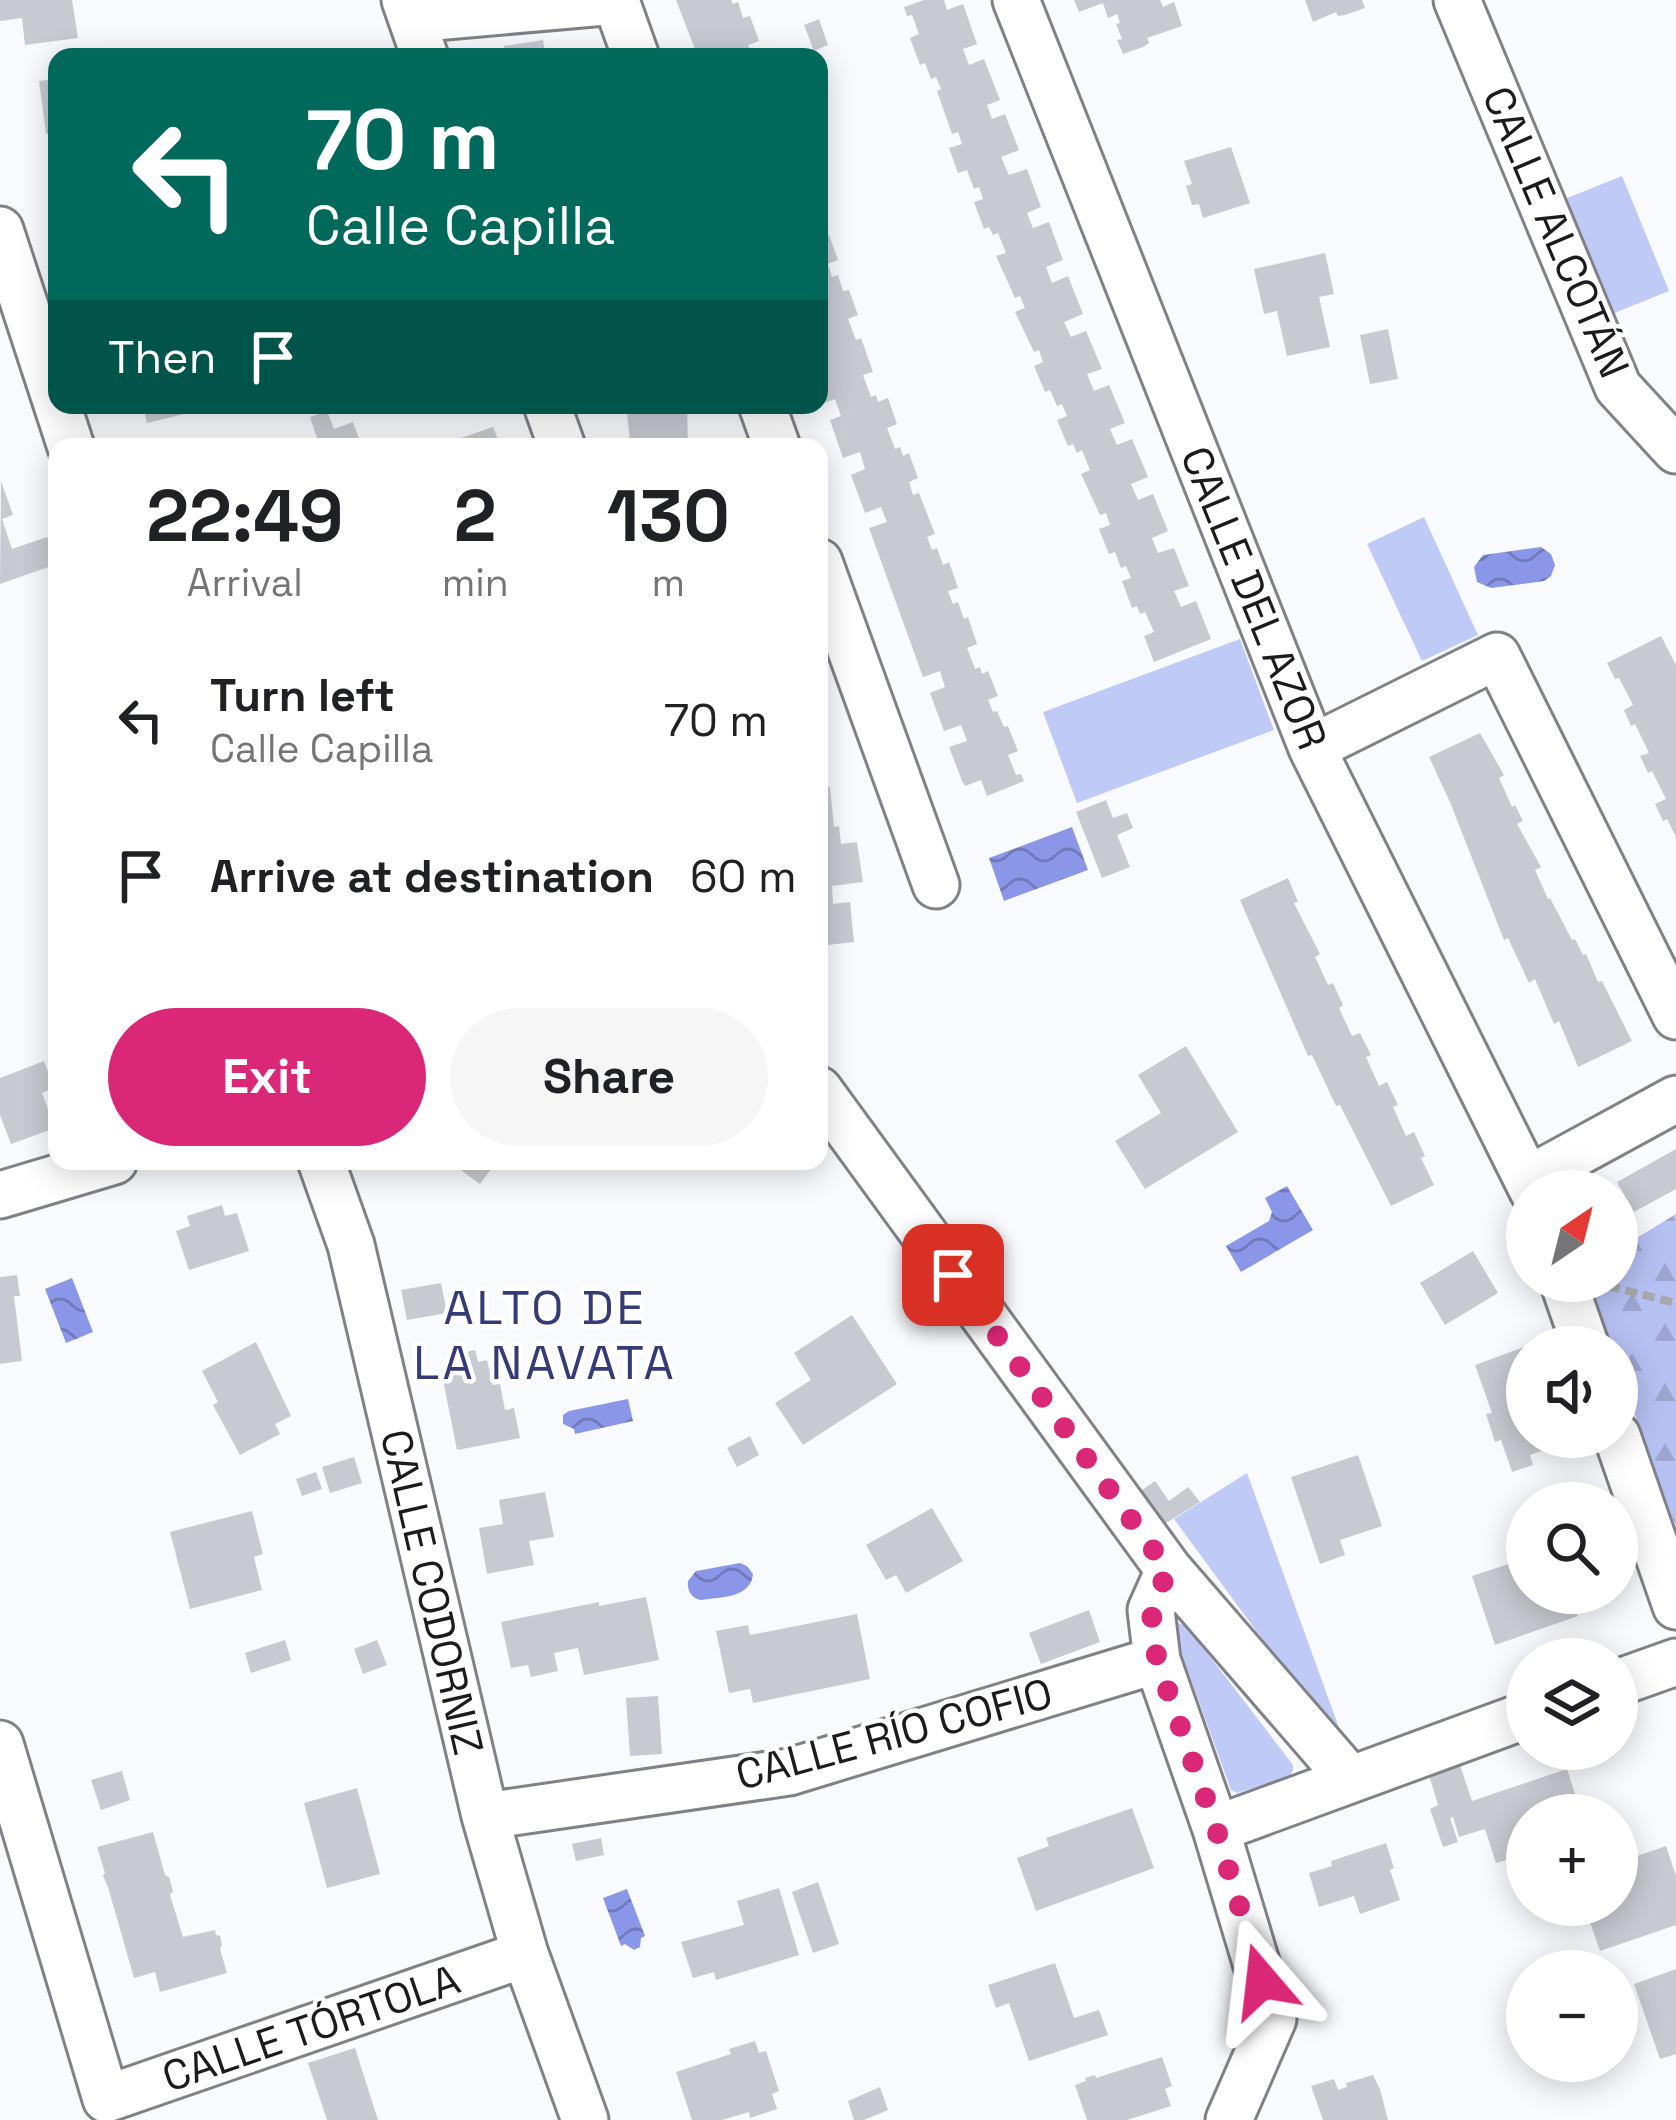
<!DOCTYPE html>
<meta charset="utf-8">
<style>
body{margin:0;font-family:"Space Grotesk",sans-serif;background:#f6f6f6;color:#202124;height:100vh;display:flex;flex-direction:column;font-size:45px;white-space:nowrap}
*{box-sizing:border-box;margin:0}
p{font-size:39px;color:#757577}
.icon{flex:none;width:66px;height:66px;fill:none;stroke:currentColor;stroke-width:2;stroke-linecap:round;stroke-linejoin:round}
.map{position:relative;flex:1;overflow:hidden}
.details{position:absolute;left:48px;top:438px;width:780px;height:732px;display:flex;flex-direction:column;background:#fff;border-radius:24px;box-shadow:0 6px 30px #0003}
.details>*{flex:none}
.banner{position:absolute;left:48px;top:48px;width:780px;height:366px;border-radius:24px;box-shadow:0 6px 30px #0003;background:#00695c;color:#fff;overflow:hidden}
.needle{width:78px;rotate:35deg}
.tools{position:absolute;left:1506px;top:1170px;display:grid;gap:24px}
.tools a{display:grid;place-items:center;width:132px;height:132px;border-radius:50%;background:#fff;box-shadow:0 6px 30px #0003;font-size:60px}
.pin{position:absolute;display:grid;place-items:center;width:102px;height:102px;color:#fff;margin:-51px;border-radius:24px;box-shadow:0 6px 18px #0006}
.me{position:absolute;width:132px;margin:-66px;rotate:343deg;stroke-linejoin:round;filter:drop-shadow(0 0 9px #0008)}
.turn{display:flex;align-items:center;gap:42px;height:252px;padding:0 60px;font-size:54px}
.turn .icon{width:156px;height:156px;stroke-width:2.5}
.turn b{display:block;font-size:84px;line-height:102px}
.then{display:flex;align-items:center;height:114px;padding:0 60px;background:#0003;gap:24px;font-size:45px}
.eta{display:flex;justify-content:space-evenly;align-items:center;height:204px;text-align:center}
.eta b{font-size:72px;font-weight:700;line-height:84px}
.button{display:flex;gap:24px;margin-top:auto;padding:24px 60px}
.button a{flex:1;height:138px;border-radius:72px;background:#db2777;color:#fff;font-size:48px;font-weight:700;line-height:138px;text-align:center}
.button a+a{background:#f6f6f6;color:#202124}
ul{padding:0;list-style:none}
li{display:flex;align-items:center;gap:36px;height:156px;padding:0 60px}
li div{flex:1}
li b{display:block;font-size:45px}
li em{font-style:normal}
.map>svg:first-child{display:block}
</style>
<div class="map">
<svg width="1676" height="2120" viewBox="0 0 1676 2120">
<defs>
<pattern id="forest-firs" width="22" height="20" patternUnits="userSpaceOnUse" patternTransform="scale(3)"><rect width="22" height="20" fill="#b6c1f3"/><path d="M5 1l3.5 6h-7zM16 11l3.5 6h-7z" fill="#9ca5d0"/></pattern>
<pattern id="water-waves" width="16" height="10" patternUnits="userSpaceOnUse" patternTransform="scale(3)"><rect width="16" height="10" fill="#8a97e8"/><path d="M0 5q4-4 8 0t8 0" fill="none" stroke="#707abb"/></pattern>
</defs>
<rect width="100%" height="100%" fill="#f9fafe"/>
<!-- forest -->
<path fill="url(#forest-firs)" d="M 1676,1214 L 1676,1527 L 1617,1366 L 1617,1347 L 1610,1347 L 1586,1281 L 1617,1281 L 1617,1250 Z"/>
<!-- garden -->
<path fill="#c0caf7" d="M 1622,176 L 1669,291 L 1612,314 L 1565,199 Z
M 1424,517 L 1478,635 L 1422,661 L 1367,544 Z
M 1240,639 L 1274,730 L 1077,803 L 1043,712 Z
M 1247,1473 L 1347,1750 L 1340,1745 L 1174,1519 Z
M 1179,1623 L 1188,1628 L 1293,1765 L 1293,1771 L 1288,1777 L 1237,1793 L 1231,1790 L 1173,1630 Z"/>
<!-- water -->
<path fill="url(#water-waves)" d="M 1541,547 L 1551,554 L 1555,565 L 1551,576 L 1544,581 L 1491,588 L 1477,582 L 1474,567 L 1483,555 Z
M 1072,827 L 1088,870 L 1004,901 L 989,858 Z
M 1287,1186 L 1313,1230 L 1241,1272 L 1226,1246 L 1269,1221 L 1272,1212 L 1265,1198 Z
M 72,1278 L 93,1332 L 66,1343 L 45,1289 Z
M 628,1399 L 633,1421 L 575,1434 L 574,1429 L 563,1424 L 563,1415 L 569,1411 Z
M 740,1563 L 747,1566 L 753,1574 C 751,1598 721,1597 701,1600 C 691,1598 687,1590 688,1581 L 696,1571 Z
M 627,1889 L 645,1936 L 641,1938 L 640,1947 L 634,1950 L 625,1944 L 621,1946 L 603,1898 Z"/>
<!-- building -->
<path fill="#c8cad1" d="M 0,0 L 72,0 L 78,38 L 25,45 L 22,18 L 0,21 Z
M 676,0 L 731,0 L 733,4 L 738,2 L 743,18 L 750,16 L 759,41 L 748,45 L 753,57 L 698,57 Z
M 924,0 L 944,0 L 947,10 L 963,4 L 977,44 L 963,49 L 969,65 L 984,59 L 1000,100 L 987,105 L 992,119 L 1005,114 L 1019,150 L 1001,157 L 1009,175 L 1027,169 L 1041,207 L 1027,213 L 1033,228 L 1049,222 L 1063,260 L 1046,267 L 1052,283 L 1068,276 L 1083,314 L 1064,322 L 1071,337 L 1086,331 L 1102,369 L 1087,374 L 1094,391 L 1109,385 L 1125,423 L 1110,429 L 1117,445 L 1132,439 L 1148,477 L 1131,484 L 1138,500 L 1153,494 L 1168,531 L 1152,538 L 1158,553 L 1174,548 L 1189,586 L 1174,591 L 1181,607 L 1196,601 L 1211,639 L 1154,662 L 1144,636 L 1154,632 L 1145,612 L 1140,614 L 1137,606 L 1132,608 L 1122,581 L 1131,578 L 1126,566 L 1121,568 L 1115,552 L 1109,554 L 1099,529 L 1110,525 L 1106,513 L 1100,515 L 1081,474 L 1090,470 L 1082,450 L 1077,453 L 1073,444 L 1068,446 L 1057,420 L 1067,416 L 1062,404 L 1057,406 L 1050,390 L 1045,392 L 1034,366 L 1043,362 L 1039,350 L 1034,352 L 1015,312 L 1025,308 L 1020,296 L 1015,298 L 996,256 L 1006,253 L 998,233 L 993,235 L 989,227 L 984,229 L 974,202 L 983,199 L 979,187 L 974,189 L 967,170 L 958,173 L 949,148 L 962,144 L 958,132 L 952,134 L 937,91 L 941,89 L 936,77 L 931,79 L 925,63 L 920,65 L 910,38 L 919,34 L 912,15 L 907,16 L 904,7 Z
M 1074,0 L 1160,0 L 1163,7 L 1174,2 L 1182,26 L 1147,38 L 1149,43 L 1143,47 L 1123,54 L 1117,40 L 1122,39 L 1116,24 L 1120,23 L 1117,14 L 1108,18 L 1103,3 L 1079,12 Z
M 1305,0 L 1362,0 L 1365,8 L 1345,15 L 1338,16 L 1336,12 L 1313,22 Z
M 819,19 L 828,45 L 814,51 L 804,25 Z
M 543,40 L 546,57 L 505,56 L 504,46 Z
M 57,79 L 57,133 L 46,134 L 39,81 Z
M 1231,147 L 1250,203 L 1203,218 L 1199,204 L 1192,205 L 1186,186 L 1192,184 L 1184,161 Z
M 819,223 L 825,237 L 829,235 L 838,260 L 828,264 L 832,277 L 838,275 L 843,291 L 849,290 L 858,315 L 848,319 L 856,340 L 861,338 L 873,372 L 863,375 L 871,397 L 876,395 L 878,402 L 888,398 L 897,424 L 887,428 L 895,449 L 900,447 L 903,456 L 909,453 L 918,478 L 909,482 L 913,495 L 919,493 L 935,534 L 927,537 L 932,550 L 937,548 L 943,565 L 949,562 L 958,588 L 948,591 L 953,604 L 958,602 L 964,619 L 968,617 L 977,644 L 967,648 L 975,669 L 980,667 L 982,674 L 988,671 L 998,696 L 988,700 L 993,712 L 997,711 L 1004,727 L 1008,726 L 1018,751 L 1008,755 L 1016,775 L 1021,774 L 1024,781 L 987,796 L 981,780 L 965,786 L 962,781 L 949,747 L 967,741 L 961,725 L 944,731 L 930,693 L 945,687 L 940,671 L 923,677 L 869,528 L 887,522 L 881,507 L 865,513 L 851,475 L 865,469 L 860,452 L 843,458 L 830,420 L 841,416 L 835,399 L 819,405 L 819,362 L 826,360 L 819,344 Z
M 1325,253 L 1334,294 L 1319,297 L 1330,347 L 1287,356 L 1277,311 L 1264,314 L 1254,269 Z
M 1388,329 L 1398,379 L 1370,384 L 1360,335 Z
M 143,405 L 213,405 L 213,407 L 147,423 Z
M 636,405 L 687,405 L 688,447 L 649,447 L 648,440 L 630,442 L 627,413 L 636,413 Z
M 327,411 L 334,429 L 353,422 L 362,447 L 320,447 L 310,417 Z
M 493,427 L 501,447 L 438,447 L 438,446 Z
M 1,481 L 13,515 L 2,519 L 12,549 L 47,537 L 57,564 L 0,584 Z
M 1661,636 L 1676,665 L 1676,837 L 1667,819 L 1663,821 L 1655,804 L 1666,799 L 1652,771 L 1648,773 L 1640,756 L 1649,753 L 1635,724 L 1631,726 L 1624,710 L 1633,705 L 1619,678 L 1615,679 L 1607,663 Z
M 1480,733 L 1504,775 L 1499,778 L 1512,807 L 1515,805 L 1523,821 L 1517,824 L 1541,867 L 1535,870 L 1548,899 L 1550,898 L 1572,940 L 1575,939 L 1583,955 L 1586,954 L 1598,982 L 1602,981 L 1632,1041 L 1578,1067 L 1559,1021 L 1554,1024 L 1535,979 L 1529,983 L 1508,938 L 1504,940 L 1450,802 L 1429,757 Z
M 830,787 L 834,827 L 839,826 L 841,844 L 857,842 L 863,882 L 832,886 L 833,904 L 850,902 L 854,942 L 819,946 L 819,788 Z
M 1106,800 L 1113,818 L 1127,813 L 1133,828 L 1117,835 L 1130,867 L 1102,878 L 1076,812 Z
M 1288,878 L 1298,902 L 1294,903 L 1320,954 L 1315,957 L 1328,985 L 1333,983 L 1343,1005 L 1339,1008 L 1352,1036 L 1360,1033 L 1371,1055 L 1366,1057 L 1379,1086 L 1387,1082 L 1398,1105 L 1393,1107 L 1406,1136 L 1414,1132 L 1425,1156 L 1421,1158 L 1434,1185 L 1391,1206 L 1340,1105 L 1336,1106 L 1312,1055 L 1308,1056 L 1240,900 Z
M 1186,1046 L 1238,1132 L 1145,1189 L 1115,1141 L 1161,1113 L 1138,1075 Z
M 44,1061 L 54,1088 L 42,1093 L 55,1128 L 11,1144 L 0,1115 L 0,1078 Z
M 1676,1149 L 1676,1189 L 1634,1212 L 1617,1182 Z
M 469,1161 L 497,1161 L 480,1184 L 462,1171 Z
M 222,1205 L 225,1216 L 237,1213 L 249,1251 L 189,1270 L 176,1231 L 190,1226 L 187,1216 Z
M 1473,1251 L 1498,1293 L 1445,1325 L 1420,1283 Z
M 17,1275 L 20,1296 L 14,1296 L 22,1361 L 0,1364 L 0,1277 Z
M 441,1283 L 447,1313 L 407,1320 L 401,1290 Z
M 852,1315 L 897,1384 L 803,1445 L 775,1403 L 811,1380 L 794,1353 Z
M 256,1342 L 291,1416 L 275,1424 L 280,1434 L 240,1455 L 213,1405 L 218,1402 L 202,1371 Z
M 1527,1346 L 1527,1437 L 1562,1437 L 1564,1443 L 1530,1455 L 1533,1465 L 1512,1472 L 1501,1440 L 1495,1442 L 1486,1414 L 1492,1413 L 1475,1365 Z
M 475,1350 L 478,1362 L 487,1360 L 493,1385 L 500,1384 L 505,1410 L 514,1408 L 520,1438 L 457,1450 L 441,1370 L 450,1368 L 447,1356 Z
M 750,1436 L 759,1455 L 737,1467 L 727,1448 Z
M 1358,1455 L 1382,1526 L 1340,1540 L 1345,1555 L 1320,1564 L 1291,1477 Z
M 354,1457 L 362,1483 L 330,1493 L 322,1467 Z
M 316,1472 L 322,1489 L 302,1496 L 296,1479 Z
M 1155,1481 L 1169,1501 L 1188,1487 L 1200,1502 L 1163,1525 L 1138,1493 Z
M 545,1492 L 554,1537 L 529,1541 L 534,1565 L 487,1574 L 479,1528 L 503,1524 L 499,1500 Z
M 932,1508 L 963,1561 L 906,1593 L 896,1575 L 886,1580 L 866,1545 Z
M 252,1511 L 263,1554 L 254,1557 L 262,1590 L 190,1609 L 170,1532 Z
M 1527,1558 L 1527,1593 L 1570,1593 L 1578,1616 L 1495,1645 L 1472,1576 Z
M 646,1597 L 659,1660 L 584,1675 L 578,1648 L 554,1653 L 558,1671 L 531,1677 L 528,1665 L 511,1668 L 501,1622 L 599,1602 L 599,1606 Z
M 1089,1610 L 1100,1642 L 1041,1664 L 1029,1633 Z
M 857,1614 L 870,1679 L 753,1703 L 750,1689 L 729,1693 L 716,1631 L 748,1625 L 750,1635 Z
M 285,1640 L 291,1660 L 251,1673 L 245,1653 Z
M 377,1640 L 387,1665 L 363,1674 L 354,1649 Z
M 658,1696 L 662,1754 L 630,1756 L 626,1698 Z
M 1460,1765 L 1472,1801 L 1567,1769 L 1581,1813 L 1527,1815 L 1527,1854 L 1496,1863 L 1485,1829 L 1459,1837 L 1453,1817 L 1450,1818 L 1458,1842 L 1443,1847 L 1430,1809 L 1438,1805 L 1429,1775 Z
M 122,1771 L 130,1800 L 101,1810 L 91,1780 Z
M 357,1788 L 380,1874 L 327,1888 L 304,1803 Z
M 1132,1808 L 1154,1868 L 1036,1911 L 1017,1858 L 1049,1846 L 1046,1838 Z
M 153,1832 L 165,1875 L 169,1877 L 173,1891 L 170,1895 L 183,1937 L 215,1930 L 216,1935 L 220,1936 L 222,1945 L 220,1949 L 227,1973 L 160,1992 L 155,1972 L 134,1978 L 108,1887 L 103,1876 L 105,1873 L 97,1847 Z
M 601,1838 L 604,1855 L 576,1861 L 572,1844 Z
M 1386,1843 L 1394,1868 L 1390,1870 L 1400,1900 L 1360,1914 L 1354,1896 L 1319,1907 L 1309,1873 L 1332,1866 L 1331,1861 Z
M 1666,1846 L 1676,1876 L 1676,1925 L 1600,1951 L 1584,1905 L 1617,1905 L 1617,1863 Z
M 818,1882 L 839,1944 L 813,1953 L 792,1892 Z
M 779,1888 L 799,1955 L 716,1980 L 714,1972 L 693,1978 L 681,1942 L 744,1925 L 737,1901 Z
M 1055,1963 L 1074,2018 L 1099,2010 L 1108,2035 L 1029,2061 L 1009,2003 L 996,2008 L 988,1985 Z
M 1676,1969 L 1676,2054 L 1660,2059 L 1634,1984 Z
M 755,2041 L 759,2053 L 766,2051 L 779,2091 L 772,2094 L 777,2109 L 750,2118 L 749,2112 L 722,2120 L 692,2120 L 676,2072 L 731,2054 L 729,2049 Z
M 355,2048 L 378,2120 L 327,2120 L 308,2063 Z
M 1162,2057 L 1172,2086 L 1165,2089 L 1171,2106 L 1127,2120 L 1087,2120 L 1075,2085 L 1086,2081 L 1085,2078 L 1095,2075 L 1096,2078 Z
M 1373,2075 L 1380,2089 L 1388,2120 L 1323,2120 L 1311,2086 L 1334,2079 L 1338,2090 L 1347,2087 L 1346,2083 Z
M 880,2087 L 888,2110 L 864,2120 L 854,2120 L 848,2101 Z"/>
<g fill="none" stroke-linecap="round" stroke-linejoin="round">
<!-- minor casing -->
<g stroke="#818288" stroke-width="51">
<path id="minor" d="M 405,0 L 425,57
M 1016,0 L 1312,748 L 1533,1191
M 1457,0 L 1618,387 L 1676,450
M 412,19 L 616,1 L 636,57
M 0,230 L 71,447
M 547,405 L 562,447
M 762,405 L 777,447
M 819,562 L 936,885
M 1312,748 L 1497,656 L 1676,1016
M 819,1090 L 1169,1570 L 1350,1779
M 321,1161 L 351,1245 L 485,1816 L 525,1954 L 585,2120
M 1529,1179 L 1676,1099
M 0,1195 L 114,1161
M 1563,1281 L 1586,1347
M 1617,1436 L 1676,1606
M 1169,1570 L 1151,1610 L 1157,1660 L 1216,1829 L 1273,2019 L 1229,2120
M 1617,1683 L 1676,1662
M 0,1744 L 106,2099 L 525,1954
M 485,1816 L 789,1772 L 1157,1660
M 1216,1829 L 1527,1715"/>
</g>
<!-- path -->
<path stroke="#a7a8ac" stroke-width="8" stroke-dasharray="12 6" stroke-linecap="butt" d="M 1608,1286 L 1676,1303"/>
<!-- minor -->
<use href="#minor" stroke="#fff" stroke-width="45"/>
</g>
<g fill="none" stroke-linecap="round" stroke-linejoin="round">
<!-- route -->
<path stroke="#db2777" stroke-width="21" stroke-dasharray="0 37.8" d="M 953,1275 L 1168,1570 L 1151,1610 L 1157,1660 L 1216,1828 L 1262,1981"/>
</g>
<g text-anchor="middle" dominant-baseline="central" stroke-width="9" stroke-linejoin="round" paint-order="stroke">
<!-- street labels -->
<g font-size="42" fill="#1b1b1e" stroke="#fff">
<text transform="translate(1556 232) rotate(67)">CALLE ALCOTÁN</text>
<text transform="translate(1254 598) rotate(68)">CALLE DEL AZOR</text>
<text transform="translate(432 1592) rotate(77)">CALLE CODORNIZ</text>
<text transform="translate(894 1734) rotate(-15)">CALLE RÍO COFIO</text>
<text transform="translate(311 2028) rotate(-19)">CALLE TÓRTOLA</text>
</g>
<!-- quarter labels -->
<g font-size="48" letter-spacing="3" fill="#343b76" stroke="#fff">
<text x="545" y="1307">ALTO DE<tspan x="545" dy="55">LA NAVATA</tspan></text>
</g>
</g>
</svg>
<div class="tools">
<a><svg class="needle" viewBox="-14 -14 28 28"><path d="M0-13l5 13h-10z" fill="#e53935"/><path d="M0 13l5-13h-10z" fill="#757577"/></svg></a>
<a><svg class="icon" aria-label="sound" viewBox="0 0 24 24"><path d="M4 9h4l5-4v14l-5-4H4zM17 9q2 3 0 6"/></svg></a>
<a><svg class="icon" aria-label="search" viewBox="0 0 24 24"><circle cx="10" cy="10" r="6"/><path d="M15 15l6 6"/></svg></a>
<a><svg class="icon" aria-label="layers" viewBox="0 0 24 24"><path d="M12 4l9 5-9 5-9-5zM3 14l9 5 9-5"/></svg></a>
<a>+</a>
<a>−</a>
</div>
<div class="pin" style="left:953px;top:1275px;background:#d93025"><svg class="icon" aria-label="arrive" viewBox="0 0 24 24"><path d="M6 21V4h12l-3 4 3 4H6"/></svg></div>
<svg class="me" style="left:1262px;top:1981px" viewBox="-20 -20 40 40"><path d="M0-17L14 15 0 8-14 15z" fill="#db2777" stroke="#fff" stroke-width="4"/></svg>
<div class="banner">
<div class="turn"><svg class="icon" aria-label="left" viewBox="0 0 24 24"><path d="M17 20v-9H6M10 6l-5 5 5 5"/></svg><div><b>70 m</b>Calle Capilla</div></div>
<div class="then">Then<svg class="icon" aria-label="arrive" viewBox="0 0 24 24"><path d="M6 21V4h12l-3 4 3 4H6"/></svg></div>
</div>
<section class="details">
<div class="eta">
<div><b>22:49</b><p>Arrival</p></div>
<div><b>2</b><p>min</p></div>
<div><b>130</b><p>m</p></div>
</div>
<ul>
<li><svg class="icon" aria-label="left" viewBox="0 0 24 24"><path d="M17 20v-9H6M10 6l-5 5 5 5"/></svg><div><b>Turn left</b><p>Calle Capilla</p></div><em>70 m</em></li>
<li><svg class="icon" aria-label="arrive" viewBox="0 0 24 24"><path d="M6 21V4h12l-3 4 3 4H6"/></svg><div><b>Arrive at destination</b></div><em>60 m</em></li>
</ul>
<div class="button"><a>Exit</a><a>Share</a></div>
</section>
</div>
